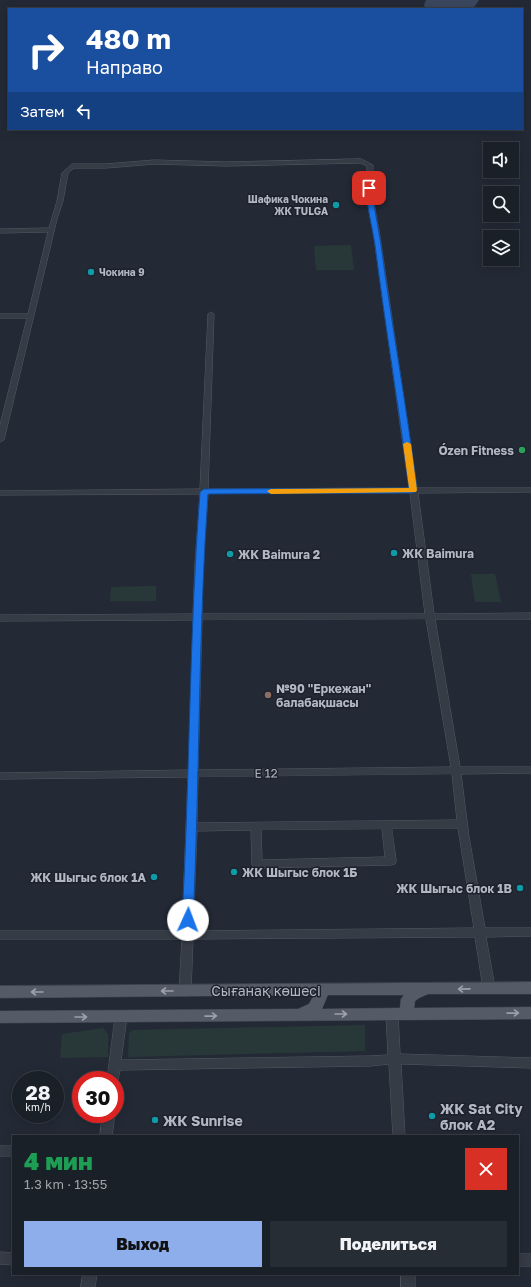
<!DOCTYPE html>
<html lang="ru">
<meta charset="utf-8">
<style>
body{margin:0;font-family:"Golos Text",sans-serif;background:#272d34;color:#f1f3f6;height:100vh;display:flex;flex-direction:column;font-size:15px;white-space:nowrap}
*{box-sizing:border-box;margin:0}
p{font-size:13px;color:#9fa3a8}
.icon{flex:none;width:22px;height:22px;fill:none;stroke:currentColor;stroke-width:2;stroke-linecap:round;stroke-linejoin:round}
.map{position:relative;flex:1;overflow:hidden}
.panel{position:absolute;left:12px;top:1135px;width:507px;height:140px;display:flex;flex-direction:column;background:#1a2028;border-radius:0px;box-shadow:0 2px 10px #0003,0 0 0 1px #383e45}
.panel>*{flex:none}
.guide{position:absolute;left:8px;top:8px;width:515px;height:122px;border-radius:0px;box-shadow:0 2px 10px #0003,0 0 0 1px #383e45;background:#1a4fa0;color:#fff;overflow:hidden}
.controls{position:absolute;left:483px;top:142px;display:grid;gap:8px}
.controls a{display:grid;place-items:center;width:36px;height:36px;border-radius:0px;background:#1a2028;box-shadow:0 2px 10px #0003,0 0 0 1px #383e45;font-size:20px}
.speed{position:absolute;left:12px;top:1071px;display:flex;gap:8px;font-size:20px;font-weight:700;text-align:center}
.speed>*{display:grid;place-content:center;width:52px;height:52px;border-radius:50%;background:#1a2028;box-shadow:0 2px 10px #0003,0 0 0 1px #383e45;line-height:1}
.speed small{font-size:10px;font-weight:400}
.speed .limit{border:6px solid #d22;background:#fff;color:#111}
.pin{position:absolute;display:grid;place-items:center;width:34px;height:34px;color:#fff;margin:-17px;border-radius:8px;box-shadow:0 2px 6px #0006}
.me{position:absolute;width:44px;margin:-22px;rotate:2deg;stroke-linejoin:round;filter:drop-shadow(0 0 3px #0008)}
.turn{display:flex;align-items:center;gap:14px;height:84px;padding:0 12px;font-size:18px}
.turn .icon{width:52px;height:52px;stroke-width:2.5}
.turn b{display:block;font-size:28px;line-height:34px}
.then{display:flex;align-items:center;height:38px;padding:0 12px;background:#0003;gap:8px;font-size:15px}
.round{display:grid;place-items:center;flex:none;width:42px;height:42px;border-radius:0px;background:#272d34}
.head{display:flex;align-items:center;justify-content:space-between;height:68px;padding:0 12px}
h1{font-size:24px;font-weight:800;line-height:30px;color:#1e9e55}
.cta{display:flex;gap:8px;margin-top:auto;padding:8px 12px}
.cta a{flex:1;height:46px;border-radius:0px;background:#8dadeb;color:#111;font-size:16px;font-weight:800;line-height:46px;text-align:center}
.cta a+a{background:#272d34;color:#f1f3f6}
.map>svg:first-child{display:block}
</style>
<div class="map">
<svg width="531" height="1287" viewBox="0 0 531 1287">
<rect width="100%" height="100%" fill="#232a36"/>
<!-- green -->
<path fill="#283839" d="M 351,245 L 354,270 L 316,270 L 314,246 Z
M 471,574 L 495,574 L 501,602 L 475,602 Z
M 156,586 L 156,601 L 110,601 L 111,587 Z
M 365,1025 L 365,1051 L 128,1057 L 129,1033 L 133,1030 Z
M 103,1028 L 108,1034 L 108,1057 L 60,1058 L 62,1034 Z"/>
<!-- water -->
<path fill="#3a475d" d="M 426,0 L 479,0 L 473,9 L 426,9 L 424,5 Z"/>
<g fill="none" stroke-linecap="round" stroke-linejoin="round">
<!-- minor casing -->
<g stroke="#545a64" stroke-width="1">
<path id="minor" d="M 361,159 L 373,165 C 372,188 374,208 379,230 L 417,488 L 531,488 L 531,492 L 418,493 L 434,614 L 531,613 L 531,619 L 435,619 L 460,767 L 531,767 L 531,773 L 461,774 L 469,837 L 485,928 L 531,928 L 531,936 L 486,937 L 495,988 L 493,991 L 489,993 L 485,991 L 483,988 L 475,937 L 193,939 L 191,991 L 189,994 L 185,996 L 181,994 L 179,991 L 182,939 L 0,939 L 0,931 L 182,931 L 188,777 L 0,779 L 0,773 L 189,770 L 193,620 L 0,621 L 0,615 L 193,614 L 195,564 L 200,494 L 0,495 L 0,491 L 200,489 L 208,314 L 211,312 L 214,314 L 208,489 L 409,488 L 373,230 C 367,208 366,188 367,166 L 360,163 L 226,166 L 154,164 L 106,168 L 74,168 L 68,173 L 63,201 L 57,219 L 4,440 L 0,442 L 0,425 L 27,318 L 0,318 L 0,314 L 28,314 L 48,232 L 0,233 L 0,229 L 49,228 L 57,201 L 62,173 L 72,164 L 106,164 L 154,160 L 226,162 ZM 410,493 L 425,614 L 202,614 L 203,564 L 208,494 ZM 426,619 L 451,767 L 198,770 L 202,620 ZM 452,774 L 457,820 L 197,823 L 198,777 ZM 392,828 L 458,828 L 474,928 L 193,931 L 197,831 L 251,830 L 252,864 L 253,867 L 257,868 L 391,865 L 395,864 L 396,861 ZM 382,829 L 385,857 L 262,860 L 261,830 Z
M 392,1009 L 396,1011 L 398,1014 L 400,1054 L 531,1058 L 531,1068 L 401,1064 L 405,1136 L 393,1136 L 389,1064 L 370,1066 L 120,1070 L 117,1084 L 115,1084 L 115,1080 L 107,1080 L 115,1017 L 117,1014 L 121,1012 L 125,1014 L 127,1017 L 121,1060 L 370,1056 L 388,1055 L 386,1014 L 388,1011 Z
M 103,1114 L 115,1114 L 112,1136 L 100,1136 Z
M 0,1146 L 13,1146 L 13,1156 L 0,1156 Z
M 0,1252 L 13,1253 L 13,1265 L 0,1264 Z
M 518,1254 L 531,1254 L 531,1266 L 518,1266 Z
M 83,1274 L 97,1274 L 95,1287 L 81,1287 Z
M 401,1274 L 415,1274 L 415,1287 L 401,1287 Z"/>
</g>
<!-- major casing -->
<g stroke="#3f4550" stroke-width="1">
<path id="major" d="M 531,982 L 531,994 L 428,994 L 419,998 L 415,1001 L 414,1008 L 531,1007 L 531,1019 L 0,1023 L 0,1011 L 298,1009 L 309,1004 L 314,995 L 0,998 L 0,986 ZM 328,995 L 404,995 L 401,999 L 400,1008 L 322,1009 Z"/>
</g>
<!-- minor -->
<use href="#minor" fill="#363c46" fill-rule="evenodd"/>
<!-- major -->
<use href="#major" fill="#545b66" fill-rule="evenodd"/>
</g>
<!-- one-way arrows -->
<defs><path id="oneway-shaft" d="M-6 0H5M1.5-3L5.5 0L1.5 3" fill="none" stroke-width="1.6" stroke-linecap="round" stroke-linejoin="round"/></defs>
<g stroke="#9aa0ac">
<use href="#oneway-shaft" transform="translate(464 989) rotate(179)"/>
<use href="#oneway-shaft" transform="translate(167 991) rotate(180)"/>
<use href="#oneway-shaft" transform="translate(37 992) rotate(180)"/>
<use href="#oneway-shaft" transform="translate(513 1013) rotate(-1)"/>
<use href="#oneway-shaft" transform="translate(341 1014)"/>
<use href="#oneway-shaft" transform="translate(211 1016) rotate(-1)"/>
<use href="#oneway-shaft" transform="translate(81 1017)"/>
</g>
<!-- route -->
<path fill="#1a73e8" stroke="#114b97" d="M 369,186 L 372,188 C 374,208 378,226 381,245 C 392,327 407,408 417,490 L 413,493 L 208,494 C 198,636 200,778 193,920 L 192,922 L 188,924 L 184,922 L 182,920 C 190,777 189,634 200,492 L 204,489 L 409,488 C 399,407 385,326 375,245 C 372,226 367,207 366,188 Z"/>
<!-- slow -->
<path fill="#f59e0b" d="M 407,442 L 411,444 L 417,490 L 416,492 L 271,494 L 267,491 L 271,489 L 409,488 L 403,444 Z"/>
<!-- markers -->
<g fill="#0f9aa8" stroke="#1c212b" stroke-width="1.5">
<circle cx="336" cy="205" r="4"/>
<circle cx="91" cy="272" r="4"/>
<circle cx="394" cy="553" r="4"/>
<circle cx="230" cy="554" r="4"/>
<circle cx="234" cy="872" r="4"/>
<circle cx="154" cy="877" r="4"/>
<circle cx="520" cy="888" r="4"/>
<circle cx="432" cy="1116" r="4"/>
<circle cx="155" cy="1120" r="4"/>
</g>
<circle fill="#2e9e5b" stroke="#1c212b" stroke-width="1.5" cx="522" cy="450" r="4"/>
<circle fill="#8d6e63" stroke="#1c212b" stroke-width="1.5" cx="268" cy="695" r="4"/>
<g text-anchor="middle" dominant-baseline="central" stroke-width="3" stroke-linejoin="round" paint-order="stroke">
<!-- far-poi labels -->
<g font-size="10" font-weight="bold" fill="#b1b7c3" stroke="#1c212b" text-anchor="end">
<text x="328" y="199">Шафика Чокина<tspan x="328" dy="12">ЖК TULGA</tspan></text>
<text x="99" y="272" text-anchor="start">Чокина 9</text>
</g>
<!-- poi labels -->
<g font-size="12" font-weight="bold" fill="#b1b7c3" stroke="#1c212b" text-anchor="start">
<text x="514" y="450" text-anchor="end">Ózen Fitness</text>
<text x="402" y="553">ЖК Baimura</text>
<text x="238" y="554">ЖК Baimura 2</text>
<text x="276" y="688">№90 "Еркежан"<tspan x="276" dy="14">балабақшасы</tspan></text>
<text x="242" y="872">ЖК Шыгыс блок 1Б</text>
<text x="146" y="877" text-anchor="end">ЖК Шыгыс блок 1А</text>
<text x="512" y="888" text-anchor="end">ЖК Шыгыс блок 1В</text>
</g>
<!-- street labels -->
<g font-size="12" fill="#b1b7c3" stroke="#1c212b">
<text transform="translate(266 773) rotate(-1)">E 12</text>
</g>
<!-- near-street labels -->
<g font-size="14" fill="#b1b7c3" stroke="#1c212b">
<text x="266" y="990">Сығанақ көшесі</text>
</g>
<!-- near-poi labels -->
<g font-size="14" font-weight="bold" fill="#b1b7c3" stroke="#1c212b" text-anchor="start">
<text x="440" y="1108">ЖК Sat City<tspan x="440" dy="16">блок A2</tspan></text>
<text x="163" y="1120">ЖК Sunrise</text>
</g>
</g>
</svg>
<div class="controls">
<a><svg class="icon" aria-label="sound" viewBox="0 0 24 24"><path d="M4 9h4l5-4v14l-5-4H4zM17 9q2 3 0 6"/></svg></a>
<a><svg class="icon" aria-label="search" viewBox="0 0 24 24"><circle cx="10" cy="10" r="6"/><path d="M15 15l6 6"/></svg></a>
<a><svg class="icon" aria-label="layers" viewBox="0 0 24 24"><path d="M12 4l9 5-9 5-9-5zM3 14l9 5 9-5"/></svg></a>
</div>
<div class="speed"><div>28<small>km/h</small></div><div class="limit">30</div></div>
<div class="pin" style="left:369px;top:188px;background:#d93025"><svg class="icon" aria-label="arrive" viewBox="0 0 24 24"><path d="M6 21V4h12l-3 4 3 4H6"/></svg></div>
<svg class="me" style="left:188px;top:920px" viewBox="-20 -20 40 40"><circle r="19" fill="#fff"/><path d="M0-13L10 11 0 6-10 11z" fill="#1a73e8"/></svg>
<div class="guide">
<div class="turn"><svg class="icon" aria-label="right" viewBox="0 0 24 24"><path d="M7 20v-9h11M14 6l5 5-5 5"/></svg><div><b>480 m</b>Направо</div></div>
<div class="then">Затем<svg class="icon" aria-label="left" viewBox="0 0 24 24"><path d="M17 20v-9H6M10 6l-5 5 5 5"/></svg></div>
</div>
<section class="panel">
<div class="head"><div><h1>4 мин</h1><p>1.3 km · 13:55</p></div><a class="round" style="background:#d93025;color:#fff"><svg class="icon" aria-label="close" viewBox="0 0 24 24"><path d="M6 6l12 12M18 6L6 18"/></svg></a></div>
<div class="cta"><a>Выход</a><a>Поделиться</a></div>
</section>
</div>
